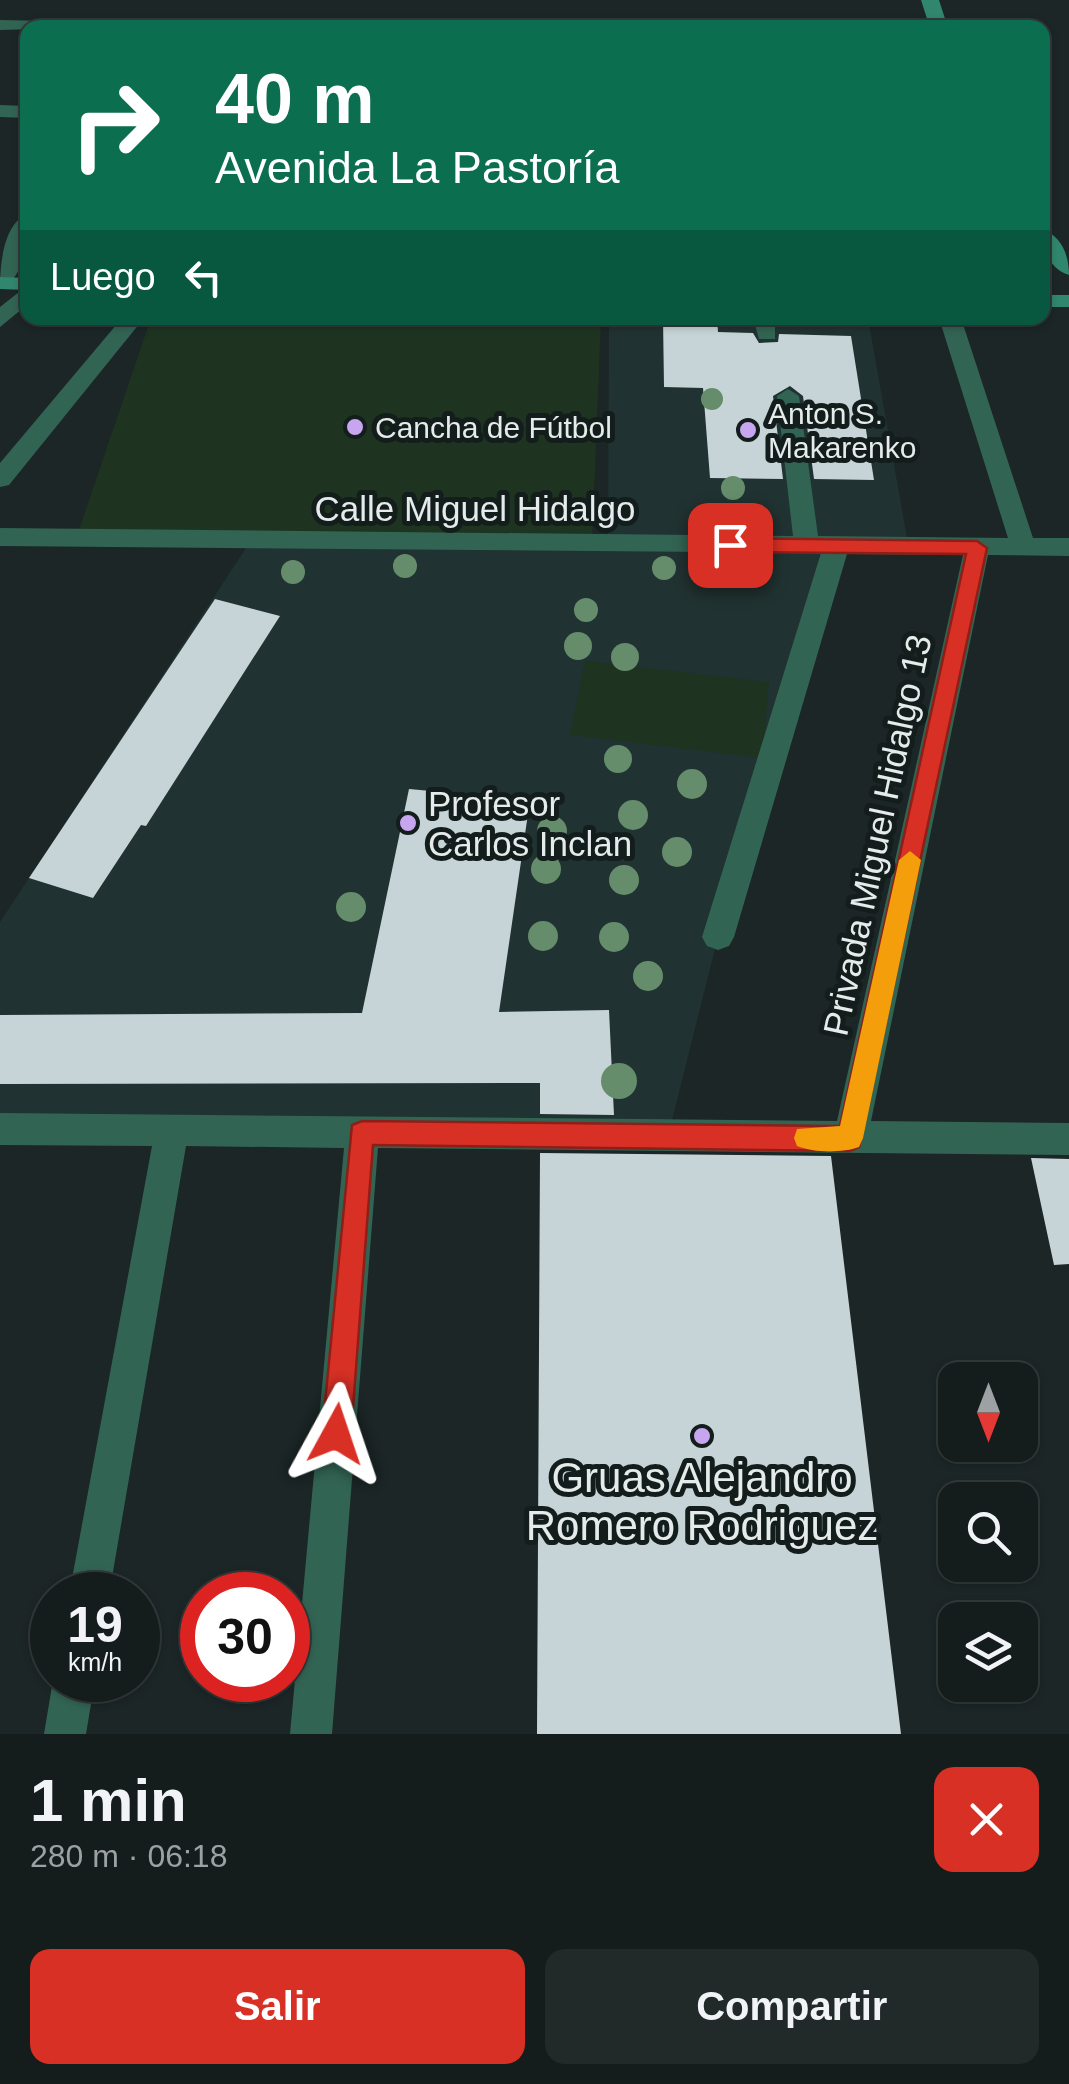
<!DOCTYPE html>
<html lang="es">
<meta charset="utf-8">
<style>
body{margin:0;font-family:Helvetica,sans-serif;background:#222929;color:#f1f3f6;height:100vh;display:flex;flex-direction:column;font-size:38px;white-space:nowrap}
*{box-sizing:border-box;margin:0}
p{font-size:32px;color:#9da1a3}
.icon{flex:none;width:55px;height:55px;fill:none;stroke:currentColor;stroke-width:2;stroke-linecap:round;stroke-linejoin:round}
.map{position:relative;height:1734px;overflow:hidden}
.drawer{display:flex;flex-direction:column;background:#151c1c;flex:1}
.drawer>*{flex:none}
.top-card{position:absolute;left:20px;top:20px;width:1030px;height:305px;border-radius:20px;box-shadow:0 2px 8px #0004,0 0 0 2px #343a3b;background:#0b6e4f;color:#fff;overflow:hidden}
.needle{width:65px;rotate:180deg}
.fabs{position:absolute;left:938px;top:1362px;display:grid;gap:20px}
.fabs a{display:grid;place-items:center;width:100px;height:100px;border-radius:20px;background:#151c1c;box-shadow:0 2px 8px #0004,0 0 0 2px #343a3b;font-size:50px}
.speed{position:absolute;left:30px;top:1572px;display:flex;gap:20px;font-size:50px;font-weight:700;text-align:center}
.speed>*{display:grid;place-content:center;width:130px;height:130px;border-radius:50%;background:#151c1c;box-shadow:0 2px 8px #0004,0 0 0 2px #343a3b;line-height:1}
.speed small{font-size:25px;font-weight:400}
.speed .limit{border:15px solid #d22;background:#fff;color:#111}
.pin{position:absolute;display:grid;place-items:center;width:85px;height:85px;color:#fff;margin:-42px;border-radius:20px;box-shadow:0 5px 15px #0006}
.me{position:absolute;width:110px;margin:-55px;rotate:5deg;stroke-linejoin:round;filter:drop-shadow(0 0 8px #0008)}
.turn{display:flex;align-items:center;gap:35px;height:210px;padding:0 30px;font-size:45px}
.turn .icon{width:130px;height:130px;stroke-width:2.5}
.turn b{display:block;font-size:70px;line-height:85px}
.then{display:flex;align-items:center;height:95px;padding:0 30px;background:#0003;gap:20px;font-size:38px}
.round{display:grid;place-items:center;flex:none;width:105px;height:105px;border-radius:20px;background:#222929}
.headline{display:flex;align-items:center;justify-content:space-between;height:170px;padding:0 30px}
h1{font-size:60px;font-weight:700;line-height:75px}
.cta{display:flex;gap:20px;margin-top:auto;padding:20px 30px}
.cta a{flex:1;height:115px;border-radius:20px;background:#d93025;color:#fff;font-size:40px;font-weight:700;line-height:115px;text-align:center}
.cta a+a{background:#222929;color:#f1f3f6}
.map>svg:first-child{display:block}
</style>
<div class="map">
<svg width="1069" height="1734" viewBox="0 0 1069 1734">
<rect width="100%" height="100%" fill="#1c2626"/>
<!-- built -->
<path fill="#203231" d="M 609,318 L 868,318 L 909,549 L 836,548 L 718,937 L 668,1136 L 0,1129 L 0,922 L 250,542 L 608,543 Z"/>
<!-- green -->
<path fill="#1e3420" d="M 151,318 L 601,318 L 592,543 L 77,536 Z
M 585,661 L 769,682 L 762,758 L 570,735 Z"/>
<!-- building -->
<path fill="#c7d4d7" d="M 663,318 L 717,318 L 718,332 L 753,333 L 759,343 L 778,342 L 779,334 L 851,336 L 874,480 L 814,479 L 803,396 L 790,386 L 773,396 L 783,479 L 710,478 L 703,388 L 664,387 Z
M 215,599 L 280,616 L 146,826 L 141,825 L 93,898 L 29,878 Z
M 409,789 L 530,800 L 499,1012 L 609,1010 L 614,1115 L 540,1114 L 540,1083 L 0,1084 L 0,1015 L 362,1013 Z
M 540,1153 L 831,1156 L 901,1734 L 537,1734 Z
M 1031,1158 L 1069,1159 L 1069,1264 L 1054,1265 Z"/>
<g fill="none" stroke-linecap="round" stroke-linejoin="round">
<!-- street -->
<path fill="#326453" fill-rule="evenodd" d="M 0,20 L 105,22 L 114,27 L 0,30 Z
M 0,105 L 28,106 L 28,118 L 0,117 Z
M 28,214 C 28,236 25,281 0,288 C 0,266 3,223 28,214 Z
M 28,285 L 28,304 L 0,327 L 0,307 Z
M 122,318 L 144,318 L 9,485 L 0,487 L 0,463 Z
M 753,318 L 775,318 L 775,339 L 759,339 Z
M 939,318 L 961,318 L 1033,538 L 1069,538 L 1069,556 L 988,555 L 871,1121 L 1069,1123 L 1069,1155 L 378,1148 L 332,1734 L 290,1734 L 344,1148 L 186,1146 L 109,1595 L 69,1595 L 152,1146 L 0,1145 L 0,1113 L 837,1121 L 963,555 L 847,554 L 734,937 L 729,946 L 718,950 L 707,946 L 702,937 L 821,553 L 0,546 L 0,528 L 793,536 L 777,396 L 788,389 L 799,396 L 818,536 L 1008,538 Z
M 53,1680 L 95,1680 L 86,1734 L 44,1734 Z"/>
<!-- secondary -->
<path fill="#31876d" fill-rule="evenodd" d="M 921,0 L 939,0 L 948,28 L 930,28 Z
M 1042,229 C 1062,236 1069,256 1069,275 C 1049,269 1042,248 1042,229 Z
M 0,277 L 28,278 L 28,290 L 0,289 Z
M 1042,295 L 1069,295 L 1069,307 L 1042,307 Z"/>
</g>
<!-- trees -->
<g fill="#658d6c">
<circle cx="712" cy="399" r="11"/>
<circle cx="733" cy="488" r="12"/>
<circle cx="405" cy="566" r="12"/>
<circle cx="664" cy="568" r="12"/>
<circle cx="293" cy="572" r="12"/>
<circle cx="586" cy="610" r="12"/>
<circle cx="578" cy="646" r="14"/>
<circle cx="625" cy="657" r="14"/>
<circle cx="618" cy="759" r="14"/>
<circle cx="692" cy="784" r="15"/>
<circle cx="633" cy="815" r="15"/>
<circle cx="552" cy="831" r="15"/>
<circle cx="677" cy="852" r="15"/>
<circle cx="546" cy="869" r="15"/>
<circle cx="624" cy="880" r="15"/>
<circle cx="351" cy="907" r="15"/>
<circle cx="543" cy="936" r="15"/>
<circle cx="614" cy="937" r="15"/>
<circle cx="648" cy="976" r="15"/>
<circle cx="619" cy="1081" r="18"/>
</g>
<!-- route -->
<path fill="#d93025" stroke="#8d1f18" stroke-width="2.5" d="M 730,538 L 977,541 L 987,548 L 859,1147 L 850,1151 L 373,1145 L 351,1434 L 347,1444 L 336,1448 L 326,1444 L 322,1434 L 352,1125 L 362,1121 L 840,1126 L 966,554 L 730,552 L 720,545 Z"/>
<!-- slow -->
<path fill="#f59e0b" d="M 910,851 L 921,860 L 863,1138 L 859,1147 C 842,1153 814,1153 797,1146 L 794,1138 L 797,1129 L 840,1126 L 899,860 Z"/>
<!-- markers -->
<g fill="#c7a6ef" stroke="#131d1c" stroke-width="4">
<circle cx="355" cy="427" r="10"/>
<circle cx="748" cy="430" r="10"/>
<circle cx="408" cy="823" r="10"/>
<circle cx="702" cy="1436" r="10"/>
</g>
<g text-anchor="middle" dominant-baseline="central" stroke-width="10" stroke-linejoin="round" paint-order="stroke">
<!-- far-poi labels -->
<g font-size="30" fill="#e4ebea" stroke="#131d1c" text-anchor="start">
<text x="768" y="413">Anton S.<tspan x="768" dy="34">Makarenko</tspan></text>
<text x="375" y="427">Cancha de Fútbol</text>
</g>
<!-- street labels -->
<g font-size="35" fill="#e4ebea" stroke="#131d1c">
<text x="475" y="508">Calle Miguel Hidalgo</text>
<text transform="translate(877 835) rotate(-78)">Privada Miguel Hidalgo 13</text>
</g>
<!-- poi labels -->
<g font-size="35" fill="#e4ebea" stroke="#131d1c" text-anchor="start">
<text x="428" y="803">Profesor<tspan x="428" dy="40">Carlos Inclan</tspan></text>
</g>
<!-- near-poi labels -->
<g font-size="42" fill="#e4ebea" stroke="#131d1c">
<text x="702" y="1477">Gruas Alejandro<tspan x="702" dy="48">Romero Rodriguez</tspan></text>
</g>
</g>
</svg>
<div class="fabs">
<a><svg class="needle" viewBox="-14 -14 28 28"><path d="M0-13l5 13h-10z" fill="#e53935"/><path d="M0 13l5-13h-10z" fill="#9da1a3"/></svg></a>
<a><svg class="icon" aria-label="search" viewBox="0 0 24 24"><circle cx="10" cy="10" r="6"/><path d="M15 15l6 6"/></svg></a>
<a><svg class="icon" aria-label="layers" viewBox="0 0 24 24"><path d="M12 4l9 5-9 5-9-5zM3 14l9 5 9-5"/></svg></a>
</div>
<div class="speed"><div>19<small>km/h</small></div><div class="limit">30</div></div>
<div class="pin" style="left:730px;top:545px;background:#d93025"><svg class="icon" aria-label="arrive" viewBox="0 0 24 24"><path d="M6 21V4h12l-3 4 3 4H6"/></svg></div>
<svg class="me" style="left:336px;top:1434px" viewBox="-20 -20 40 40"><path d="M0-17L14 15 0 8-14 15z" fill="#d93025" stroke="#fff" stroke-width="4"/></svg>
<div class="top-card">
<div class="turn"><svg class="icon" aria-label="right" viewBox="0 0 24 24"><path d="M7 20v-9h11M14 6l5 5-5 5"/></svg><div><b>40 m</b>Avenida La Pastoría</div></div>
<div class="then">Luego<svg class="icon" aria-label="left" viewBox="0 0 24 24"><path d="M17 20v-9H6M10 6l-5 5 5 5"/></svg></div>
</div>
</div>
<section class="drawer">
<div class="headline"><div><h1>1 min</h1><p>280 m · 06:18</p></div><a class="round" style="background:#d93025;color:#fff"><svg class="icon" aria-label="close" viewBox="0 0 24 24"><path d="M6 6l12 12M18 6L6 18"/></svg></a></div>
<div class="cta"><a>Salir</a><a>Compartir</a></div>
</section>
